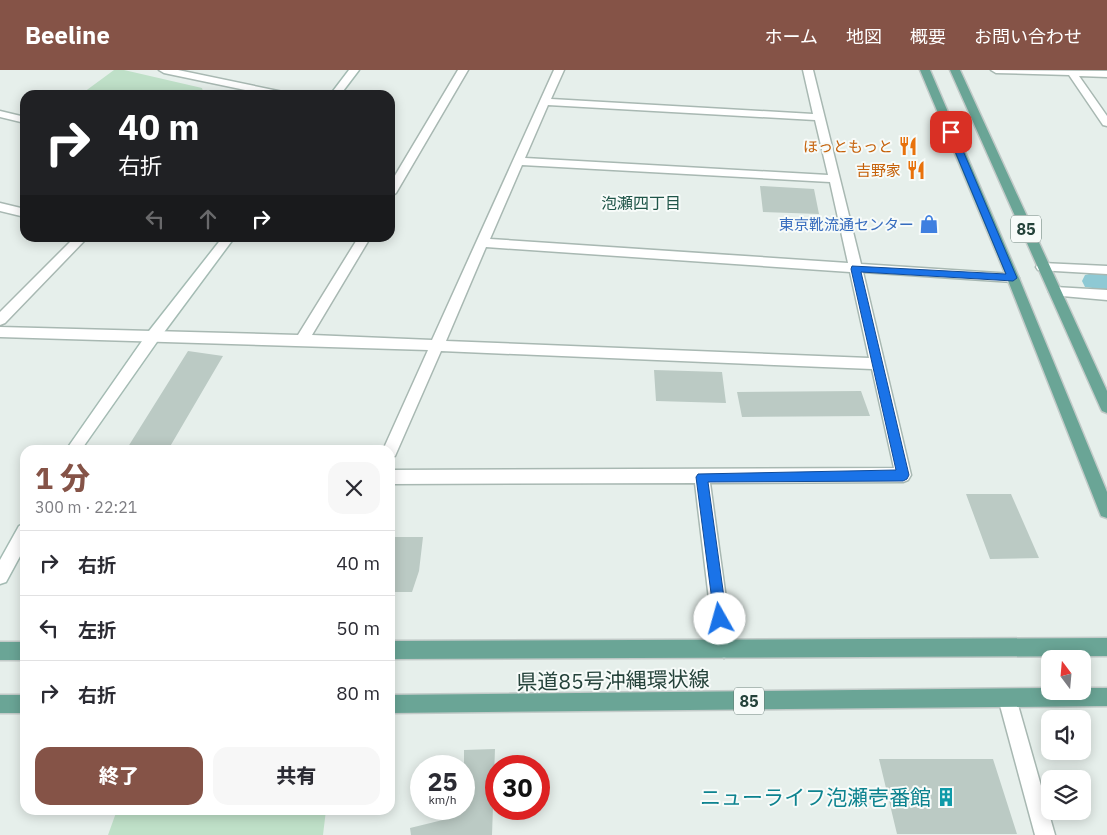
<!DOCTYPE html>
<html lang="ja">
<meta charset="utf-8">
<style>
body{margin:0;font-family:"IBM Plex Sans","Noto Sans JP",sans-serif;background:#f7f7f7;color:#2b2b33;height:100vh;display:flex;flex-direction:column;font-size:19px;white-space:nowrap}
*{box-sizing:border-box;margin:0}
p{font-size:16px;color:#7c7c81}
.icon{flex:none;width:28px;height:28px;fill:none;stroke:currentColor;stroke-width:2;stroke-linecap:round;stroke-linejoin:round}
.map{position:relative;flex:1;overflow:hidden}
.details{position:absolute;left:20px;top:375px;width:375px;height:370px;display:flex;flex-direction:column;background:#fff;border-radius:15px;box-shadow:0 2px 12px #0003}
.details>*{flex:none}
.banner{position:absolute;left:20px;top:20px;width:375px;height:152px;border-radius:15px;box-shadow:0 2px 12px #0003;background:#202124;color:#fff;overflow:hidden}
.needle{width:32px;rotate:344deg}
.tools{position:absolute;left:1041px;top:580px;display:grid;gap:10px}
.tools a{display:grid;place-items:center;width:50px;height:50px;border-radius:10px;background:#fff;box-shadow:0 2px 12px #0003;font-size:25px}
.speed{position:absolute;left:410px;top:685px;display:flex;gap:10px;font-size:25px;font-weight:700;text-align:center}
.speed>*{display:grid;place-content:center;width:65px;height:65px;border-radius:50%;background:#fff;box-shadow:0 2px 12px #0003;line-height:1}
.speed small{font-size:12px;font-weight:400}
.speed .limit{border:8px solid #d22;background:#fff;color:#111}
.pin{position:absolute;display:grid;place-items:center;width:42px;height:42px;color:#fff;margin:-21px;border-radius:10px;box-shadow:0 2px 8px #0006}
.me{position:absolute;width:55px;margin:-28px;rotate:353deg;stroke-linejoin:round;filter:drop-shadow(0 0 4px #0008)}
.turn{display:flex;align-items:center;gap:18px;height:105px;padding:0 15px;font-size:22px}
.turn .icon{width:65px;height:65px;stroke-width:2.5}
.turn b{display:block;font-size:35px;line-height:42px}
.lanes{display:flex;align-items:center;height:48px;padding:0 15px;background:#0003;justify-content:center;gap:25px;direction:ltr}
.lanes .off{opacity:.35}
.round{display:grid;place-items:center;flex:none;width:52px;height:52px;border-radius:15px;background:#f7f7f7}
.head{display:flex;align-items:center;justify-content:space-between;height:85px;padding:0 15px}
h1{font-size:30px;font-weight:800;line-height:38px;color:#855347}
.button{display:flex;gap:10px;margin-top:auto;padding:10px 15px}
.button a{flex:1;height:58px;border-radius:15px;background:#855347;color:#fff;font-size:20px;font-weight:800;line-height:58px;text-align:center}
.button a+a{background:#f7f7f7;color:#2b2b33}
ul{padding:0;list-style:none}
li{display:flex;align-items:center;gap:15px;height:65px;padding:0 15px;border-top:1px solid #e1e1e2}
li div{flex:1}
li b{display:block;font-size:19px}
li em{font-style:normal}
header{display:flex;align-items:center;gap:30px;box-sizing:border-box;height:70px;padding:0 25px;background:#855347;color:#fff}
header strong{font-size:24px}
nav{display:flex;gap:28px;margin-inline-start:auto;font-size:18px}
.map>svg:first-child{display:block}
</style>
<header>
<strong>Beeline</strong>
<nav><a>ホーム</a><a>地図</a><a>概要</a><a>お問い合わせ</a></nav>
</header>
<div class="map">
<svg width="1107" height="765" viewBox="0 0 1107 765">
<rect width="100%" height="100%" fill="#e6efeb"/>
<!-- green -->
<path fill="#bfe0c8" d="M 114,0 L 124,0 L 202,18 L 204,25 L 80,25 Z
M 117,740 L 326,740 L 323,765 L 108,765 Z"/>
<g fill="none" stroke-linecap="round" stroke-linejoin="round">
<!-- canal -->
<path fill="#8ec9d4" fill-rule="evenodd" d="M 1093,203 L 1107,204 L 1107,220 L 1085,217 L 1082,211 L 1085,205 Z"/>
</g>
<!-- building -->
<path fill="#bbcac4" d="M 760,116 L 814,119 L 819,144 L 763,142 Z
M 188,281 L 223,286 L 168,380 L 126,380 Z
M 654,300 L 722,302 L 726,333 L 656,331 Z
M 861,321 L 870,346 L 742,347 L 737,322 Z
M 966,424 L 1011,424 L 1039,488 L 990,489 Z
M 390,467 L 423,467 L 419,501 L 412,522 L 390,522 Z
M 495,679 L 492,765 L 411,765 L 410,758 L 451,748 L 451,739 L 464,739 L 464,680 Z
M 879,689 L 993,689 L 1017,764 L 897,764 Z"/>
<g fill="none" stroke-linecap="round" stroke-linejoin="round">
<!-- street casing -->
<g stroke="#a8b8b2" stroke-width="3">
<path id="street" d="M 159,0 L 178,0 L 283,22 L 288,25 L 269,25 L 164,3 Z
M 458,0 L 468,0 L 396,123 L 390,127 L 390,114 Z
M 554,0 L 564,0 L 551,29 L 813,44 L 803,0 L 813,0 L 861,194 L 1013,204 L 1017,205 L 1019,208 L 1017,211 L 1013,212 L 863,202 L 911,405 L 908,410 L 903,412 L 710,413 L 733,579 L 730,585 L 724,588 L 718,585 L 715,579 L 695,413 L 390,414 L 390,400 L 894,398 L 872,299 L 441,281 L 395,386 L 390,387 L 390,380 L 383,380 L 428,280 L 0,267 L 0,257 L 298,265 L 358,168 L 370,168 L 312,265 L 432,270 ZM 548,35 L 815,50 L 828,105 L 525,88 ZM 522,95 L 830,112 L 848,193 L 490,169 ZM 486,177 L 850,202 L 869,288 L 446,271 Z
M 991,0 L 1107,1 L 1107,7 L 1079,6 L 1107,46 L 1107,56 L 1103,55 L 1069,5 L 996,3 Z
M 0,41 L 25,47 L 25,53 L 0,47 Z
M 0,133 L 25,139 L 25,147 L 0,141 Z
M 74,168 L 87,168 L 5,253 L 0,255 L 0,242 Z
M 1042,193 L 1107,196 L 1107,204 L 1038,200 L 1036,197 L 1038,194 Z
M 1055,217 L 1107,220 L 1107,230 L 1051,225 L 1049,222 L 1051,219 Z
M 1007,619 L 1014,621 L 1016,628 L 1055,765 L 1035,765 L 998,628 L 1000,621 Z"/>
</g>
<!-- secondary casing -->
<g stroke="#a4bbb3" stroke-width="3">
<path id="secondary" d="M 349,0 L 359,0 L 340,25 L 330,25 Z
M 222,168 L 234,168 L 159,269 L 81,380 L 66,380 L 149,261 Z
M 25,453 L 25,477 L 6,512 L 0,514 L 0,490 L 19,456 Z"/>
</g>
<!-- primary casing -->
<g stroke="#c2cac8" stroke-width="3">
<path id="primary" d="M 920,0 L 930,0 L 1019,208 L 1107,422 L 1107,448 L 1101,446 L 1099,441 L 1007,208 Z
M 950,0 L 960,0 L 1107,321 L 1107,343 L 1102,341 L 1100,337 Z
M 1107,568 L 1107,586 L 390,589 L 390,571 Z
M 0,572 L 25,572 L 25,590 L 0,590 Z
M 1050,618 L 1050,621 L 1082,621 L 1082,618 L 1107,618 L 1107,636 L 390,643 L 390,625 Z
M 0,625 L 25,625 L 25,643 L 0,643 Z"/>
</g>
<!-- street -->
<use href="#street" fill="#fff" fill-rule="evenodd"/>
<!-- secondary -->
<use href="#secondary" fill="#fff" fill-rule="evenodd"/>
<!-- primary -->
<use href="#primary" fill="#6aa596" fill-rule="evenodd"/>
</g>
<!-- route -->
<path fill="#1a73e8" stroke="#114b97" d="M 951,60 L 955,62 L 1017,208 L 1013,211 L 861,202 L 909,405 L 907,409 L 903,411 L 708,412 L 727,549 L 725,554 L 720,555 L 715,554 L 696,407 L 698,404 L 896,400 L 851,199 L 852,196 L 1006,204 L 947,62 Z"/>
<!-- icons -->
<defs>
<g id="restaurant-bare" transform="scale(1.5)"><path d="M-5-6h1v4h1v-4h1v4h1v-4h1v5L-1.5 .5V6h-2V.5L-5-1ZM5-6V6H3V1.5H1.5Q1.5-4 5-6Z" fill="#e8710a" stroke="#f7fbf9" stroke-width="2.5" paint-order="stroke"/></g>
<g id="shop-bare" transform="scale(1.5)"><path d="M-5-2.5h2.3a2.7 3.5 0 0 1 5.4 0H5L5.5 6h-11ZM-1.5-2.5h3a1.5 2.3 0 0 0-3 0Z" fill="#3f7fe0" stroke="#f7fbf9" stroke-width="2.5" paint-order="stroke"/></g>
<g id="building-bare" transform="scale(1.5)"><path d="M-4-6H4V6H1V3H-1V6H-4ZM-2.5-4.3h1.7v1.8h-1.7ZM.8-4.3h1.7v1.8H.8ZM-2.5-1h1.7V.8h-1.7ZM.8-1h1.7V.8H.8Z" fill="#0f9aa8" stroke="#f7fbf9" stroke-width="2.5" paint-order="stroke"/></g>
</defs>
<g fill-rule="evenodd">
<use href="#restaurant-bare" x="908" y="76"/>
<use href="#restaurant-bare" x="916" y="100"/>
<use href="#shop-bare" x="929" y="154"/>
<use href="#building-bare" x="946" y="727"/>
</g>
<g text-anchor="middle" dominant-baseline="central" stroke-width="4" stroke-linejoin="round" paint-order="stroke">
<!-- far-food labels -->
<g font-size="15" fill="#c56008" stroke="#f7fbf9" text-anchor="end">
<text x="893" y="76">ほっともっと</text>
<text x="901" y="100">吉野家</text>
</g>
<!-- far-shop labels -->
<g font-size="15" fill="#366cbe" stroke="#f7fbf9" text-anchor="end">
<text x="914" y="154">東京靴流通センター</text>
</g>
<!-- far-neighbourhood labels -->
<g font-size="16" fill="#1f5548" stroke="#f7fbf9">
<text x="641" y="133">泡瀬四丁目</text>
</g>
<!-- shield labels -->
<g fill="#f7fbf9" stroke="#637a73" stroke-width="1">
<rect x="1011" y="145.5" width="30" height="27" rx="4"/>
<rect x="734" y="617.5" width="30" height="27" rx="4"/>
</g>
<g font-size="16" font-weight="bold" fill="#24423a">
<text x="1026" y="159">85</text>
<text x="749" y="631">85</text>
</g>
<!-- near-street labels -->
<g font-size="21" fill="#24423a" stroke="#f7fbf9">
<text transform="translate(613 610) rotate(-1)">県道85号沖縄環状線</text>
</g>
<!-- near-culture labels -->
<g font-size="21" fill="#0d838f" stroke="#f7fbf9" text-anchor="end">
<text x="931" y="727">ニューライフ泡瀬壱番館</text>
</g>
</g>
</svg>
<div class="tools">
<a><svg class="needle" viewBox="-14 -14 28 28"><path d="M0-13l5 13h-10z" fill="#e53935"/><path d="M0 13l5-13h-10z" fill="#7c7c81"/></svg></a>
<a><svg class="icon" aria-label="sound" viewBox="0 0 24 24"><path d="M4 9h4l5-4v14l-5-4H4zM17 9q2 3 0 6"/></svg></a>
<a><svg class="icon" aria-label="layers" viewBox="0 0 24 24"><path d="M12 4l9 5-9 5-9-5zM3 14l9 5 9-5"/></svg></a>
</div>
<div class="speed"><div>25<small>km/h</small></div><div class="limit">30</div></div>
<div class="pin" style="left:951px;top:62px;background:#d93025"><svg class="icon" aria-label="arrive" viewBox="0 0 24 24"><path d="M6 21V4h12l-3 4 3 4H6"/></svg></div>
<svg class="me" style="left:720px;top:549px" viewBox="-20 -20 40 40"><circle r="19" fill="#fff"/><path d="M0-13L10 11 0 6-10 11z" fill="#1a73e8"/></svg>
<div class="banner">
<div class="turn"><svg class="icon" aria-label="right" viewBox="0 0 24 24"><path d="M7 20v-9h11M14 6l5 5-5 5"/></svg><div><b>40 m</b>右折</div></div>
<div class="lanes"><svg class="icon off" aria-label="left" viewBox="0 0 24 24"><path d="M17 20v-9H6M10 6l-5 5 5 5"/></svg><svg class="icon off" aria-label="ahead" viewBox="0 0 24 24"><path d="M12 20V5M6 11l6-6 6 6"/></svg><svg class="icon" aria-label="right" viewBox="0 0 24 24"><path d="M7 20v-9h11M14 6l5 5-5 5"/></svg></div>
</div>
<section class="details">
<div class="head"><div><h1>1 分</h1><p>300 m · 22:21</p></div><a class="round"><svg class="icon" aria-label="close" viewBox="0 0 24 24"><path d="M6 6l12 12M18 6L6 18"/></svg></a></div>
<ul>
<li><svg class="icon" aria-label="right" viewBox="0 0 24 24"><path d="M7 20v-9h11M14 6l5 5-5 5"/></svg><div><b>右折</b></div><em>40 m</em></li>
<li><svg class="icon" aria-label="left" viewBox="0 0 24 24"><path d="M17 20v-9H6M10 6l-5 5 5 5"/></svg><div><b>左折</b></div><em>50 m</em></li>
<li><svg class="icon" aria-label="right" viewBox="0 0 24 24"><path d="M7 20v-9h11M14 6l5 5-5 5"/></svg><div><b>右折</b></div><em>80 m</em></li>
</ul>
<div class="button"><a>終了</a><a>共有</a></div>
</section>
</div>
